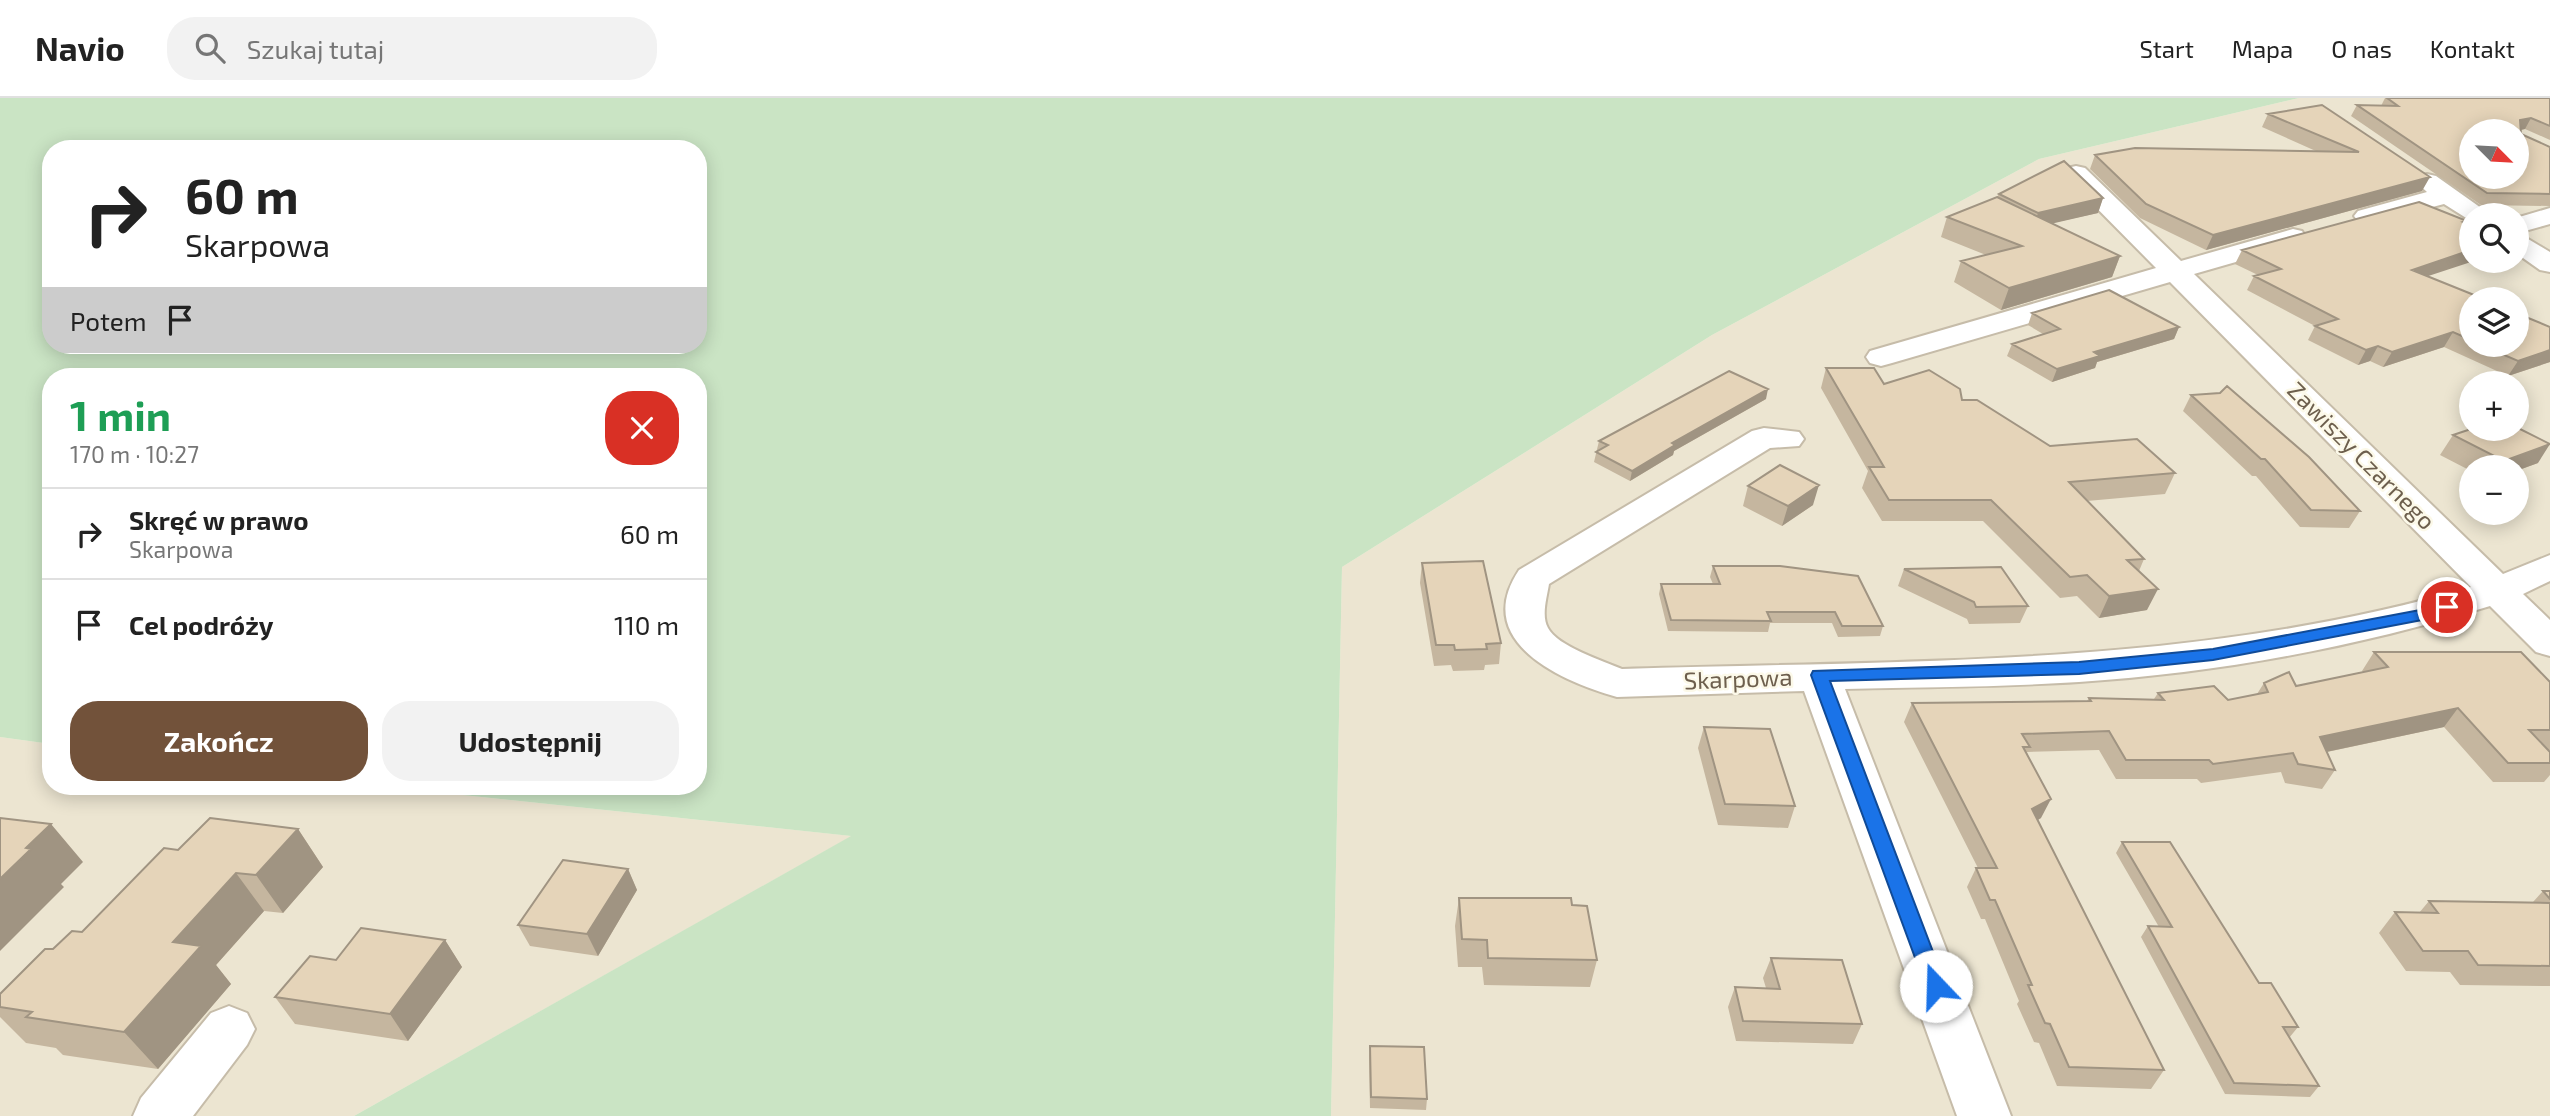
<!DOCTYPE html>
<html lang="pl">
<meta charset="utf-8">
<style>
body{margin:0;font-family:"Exo 2",sans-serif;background:#f2f2f2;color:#222;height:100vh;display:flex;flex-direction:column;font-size:26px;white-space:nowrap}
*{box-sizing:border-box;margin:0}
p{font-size:23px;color:#767676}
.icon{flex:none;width:38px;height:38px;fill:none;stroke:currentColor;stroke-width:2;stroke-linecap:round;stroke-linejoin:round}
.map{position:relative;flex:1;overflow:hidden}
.sheet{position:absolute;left:42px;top:270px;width:665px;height:427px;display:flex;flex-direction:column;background:#fff;border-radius:28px;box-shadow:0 4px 18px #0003}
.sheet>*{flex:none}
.hud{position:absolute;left:42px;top:42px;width:665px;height:214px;border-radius:28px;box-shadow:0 4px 18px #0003;background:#fff;color:#222;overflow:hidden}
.needle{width:46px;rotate:114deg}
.fabs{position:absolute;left:2459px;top:21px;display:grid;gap:14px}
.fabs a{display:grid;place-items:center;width:70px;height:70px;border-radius:50%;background:#fff;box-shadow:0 4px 18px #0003;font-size:35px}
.pin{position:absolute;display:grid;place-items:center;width:60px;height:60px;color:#fff;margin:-30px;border:4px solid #fff;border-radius:50%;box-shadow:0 2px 7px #0007}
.me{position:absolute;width:77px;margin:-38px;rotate:339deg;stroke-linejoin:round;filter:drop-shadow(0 0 5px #0008)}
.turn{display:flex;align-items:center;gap:24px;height:147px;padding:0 28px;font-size:32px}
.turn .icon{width:91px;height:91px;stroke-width:2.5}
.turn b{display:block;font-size:49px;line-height:60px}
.then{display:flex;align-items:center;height:66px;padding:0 28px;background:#0003;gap:14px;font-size:26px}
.round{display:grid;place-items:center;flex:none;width:74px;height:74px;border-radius:28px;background:#f2f2f2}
.head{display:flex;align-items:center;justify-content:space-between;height:119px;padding:0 28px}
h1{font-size:42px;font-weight:700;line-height:52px;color:#1e9e55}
.cta{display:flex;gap:14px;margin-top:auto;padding:14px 28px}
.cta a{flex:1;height:80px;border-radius:28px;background:#72523a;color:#fff;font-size:28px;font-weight:700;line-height:80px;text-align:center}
.cta a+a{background:#f2f2f2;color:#222}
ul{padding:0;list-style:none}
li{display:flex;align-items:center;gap:21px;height:91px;padding:0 28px;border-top:2px solid #e0e0e0}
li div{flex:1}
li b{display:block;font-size:26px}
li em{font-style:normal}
header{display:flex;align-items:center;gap:42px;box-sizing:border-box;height:98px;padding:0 35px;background:#fff;border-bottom:2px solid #e0e0e0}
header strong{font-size:33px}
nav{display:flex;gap:38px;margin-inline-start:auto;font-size:24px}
.search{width:490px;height:63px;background:#f2f2f2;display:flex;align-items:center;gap:18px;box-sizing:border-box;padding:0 24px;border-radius:28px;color:#767676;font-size:26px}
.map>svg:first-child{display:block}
</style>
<header>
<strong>Navio</strong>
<div class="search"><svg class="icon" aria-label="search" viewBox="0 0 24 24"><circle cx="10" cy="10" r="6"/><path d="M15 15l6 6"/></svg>Szukaj tutaj</div>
<nav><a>Start</a><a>Mapa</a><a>O nas</a><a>Kontakt</a></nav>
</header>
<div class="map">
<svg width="2550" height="1018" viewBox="0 0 2550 1018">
<rect width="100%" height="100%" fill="#f9f5e3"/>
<!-- residential -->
<path fill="#ece5d1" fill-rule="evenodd" d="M 2299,0 L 2536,0 L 2550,3 L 2550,1018 L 1331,1018 L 1342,469 L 1712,237 L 2039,61 ZM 2471,33 L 2516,33 L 2516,79 L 2471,79 ZM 2471,117 L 2516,117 L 2516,163 L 2471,163 ZM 2471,201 L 2516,201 L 2516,247 L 2471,247 ZM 2471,285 L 2516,285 L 2516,331 L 2471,331 ZM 2471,369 L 2516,369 L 2516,415 L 2471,415 Z
M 0,639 L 51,646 L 51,688 L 377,688 L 852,738 L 354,1018 L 0,1018 Z"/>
<!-- green -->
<path fill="#cae4c4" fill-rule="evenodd" d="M 0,0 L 2299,0 L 2039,61 L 1712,237 L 1342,469 L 1331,1018 L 354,1018 L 851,738 L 377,688 L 698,688 L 698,278 L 51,278 L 51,646 L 0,639 ZM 51,51 L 698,51 L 698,247 L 51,247 Z"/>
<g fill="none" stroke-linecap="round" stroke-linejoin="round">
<!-- minor casing -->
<g stroke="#c6bca9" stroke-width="4">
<path id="minor" d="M 2076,68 L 2085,70 L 2181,163 L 2293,131 L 2302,133 L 2306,139 L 2302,145 L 2194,176 L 2503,476 L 2550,457 L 2550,483 L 2523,496 L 2550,522 L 2550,558 L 2536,554 L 2490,508 C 2358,549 2217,575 2079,584 C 2001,589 1923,589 1845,591 L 2011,1018 L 1957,1018 L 1804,593 L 1617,599 C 1561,583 1471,544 1519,472 L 1752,333 L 1764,330 L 1799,334 L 1804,341 L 1799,348 L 1770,350 L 1549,486 C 1547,499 1541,518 1548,530 C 1557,548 1603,563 1622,571 C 1905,562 2196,570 2471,489 L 2170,184 L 1892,265 L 1881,268 L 1870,265 L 1866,259 L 1870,253 L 2156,170 L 2067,80 L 2064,75 L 2067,70 Z
M 2427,76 L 2436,78 L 2491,117 L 2471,117 L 2471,123 L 2444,106 L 2367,126 L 2358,123 L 2354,118 L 2358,113 L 2427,94 L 2415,83 L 2418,78 Z
M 2550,110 L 2550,126 L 2518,135 L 2550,154 L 2550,174 L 2540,172 L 2516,155 L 2516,120 Z
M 229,908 L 247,915 L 255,931 L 247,947 L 193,1018 L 133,1018 L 141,1000 L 211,915 Z"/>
</g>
<!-- minor -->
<use href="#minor" fill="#fff" fill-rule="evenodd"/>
</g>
<!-- wall -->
<path fill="#c5b69f" d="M 2385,0 L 2550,0 L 2550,42 L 2525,31 L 2521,32 L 2521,36 L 2550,49 L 2550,108 L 2481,107 L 2351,18 L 2357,7 L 2381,8 Z
M 2322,7 L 2422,93 L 2206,152 L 2140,120 L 2090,71 L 2095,57 L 2318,54 L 2262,29 L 2268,16 Z
M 1999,96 L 2103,100 L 2098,115 L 2052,125 L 2120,158 L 2112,179 L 2001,212 L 1954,184 L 1961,163 L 1986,157 L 1941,139 L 1947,119 L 1997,99 Z
M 2467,123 L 2428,178 L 2471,201 L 2471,247 L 2516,247 L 2550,229 L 2550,264 L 2508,278 L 2444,249 L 2383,269 L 2370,263 L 2358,267 L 2308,242 L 2315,228 L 2247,192 L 2254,178 L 2258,177 L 2235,166 L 2242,152 Z
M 2032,215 L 2179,229 L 2174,241 L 2097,264 L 2095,270 L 2052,284 L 2007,258 L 2012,246 L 2043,236 L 2028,227 Z
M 1826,270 L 1884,286 L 1962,302 L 2050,348 L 2175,375 L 2165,396 L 2087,403 L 2144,461 L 2139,473 L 2147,512 L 2099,520 L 2077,498 L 2060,500 L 1983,423 L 1882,423 L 1862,390 L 1868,373 L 1821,290 Z
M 2191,297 L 2360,413 L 2349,430 L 2300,429 L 2256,378 L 2252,378 L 2183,313 Z
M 1766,301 L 1674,353 L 1673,357 L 1630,383 L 1594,364 L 1599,343 Z
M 2453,337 L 2538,365 L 2516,373 L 2516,369 L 2471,369 L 2471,373 L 2440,357 Z
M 1748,388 L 1813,407 L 1782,428 L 1743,408 Z
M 1422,465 L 1501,545 L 1499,566 L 1485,567 L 1484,572 L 1453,573 L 1451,567 L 1434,568 L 1420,485 Z
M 1713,468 L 1883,528 L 1880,538 L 1838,539 L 1832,525 L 1770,525 L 1768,534 L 1668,533 L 1659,496 L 1661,486 L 1713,486 L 1710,479 Z
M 1904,471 L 2028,508 L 2020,525 L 1969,526 L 1967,521 L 1898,488 Z
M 2374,554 L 2550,584 L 2550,652 L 2547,652 L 2550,654 L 2550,677 L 2544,684 L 2493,684 L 2444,629 L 2327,654 L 2335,672 L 2322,691 L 2285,685 L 2281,674 L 2201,685 L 2197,681 L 2116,681 L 2099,652 L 2027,654 L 2041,720 L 2038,722 L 2164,972 L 2151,991 L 2057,988 L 2039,945 L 2034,944 L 2017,906 L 2019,903 L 1985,821 L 1981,821 L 1967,789 L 1976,770 L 1978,770 L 1904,624 L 1912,605 L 2087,603 L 2089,600 L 2154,601 L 2158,595 L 2228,602 L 2257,596 L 2264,585 L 2296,588 L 2363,574 L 2362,573 Z
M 1704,629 L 1795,708 L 1788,730 L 1718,727 L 1698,650 Z
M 298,731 L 323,769 L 283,815 L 264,813 L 216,867 L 231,886 L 158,971 L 63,957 L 56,950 L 26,945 L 0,919 L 0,896 L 53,851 L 82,834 L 178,752 Z
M 2122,744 L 2259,885 L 2298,929 L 2289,940 L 2319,988 L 2310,999 L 2225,996 L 2141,839 L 2148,828 L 2159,829 L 2116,755 Z
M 628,771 L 637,792 L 598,858 L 530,848 L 518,827 Z
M 2543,793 L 2550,793 L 2550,888 L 2460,887 L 2450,874 L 2406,873 L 2379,835 L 2395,814 L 2419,815 L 2429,803 L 2533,804 Z
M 1459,800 L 1572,807 L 1597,862 L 1590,889 L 1484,887 L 1482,869 L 1458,869 L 1455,828 Z
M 445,842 L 462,869 L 408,943 L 295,926 L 275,899 Z
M 1771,860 L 1862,926 L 1853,946 L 1736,943 L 1728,909 L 1735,889 L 1766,890 L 1763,880 Z
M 1370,948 L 1427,1001 L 1426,1012 L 1370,1010 L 1369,958 Z"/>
<!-- shaded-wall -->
<path fill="#a09482" d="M 2531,20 L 2525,31 L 2514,33 L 2520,22 Z
M 2430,79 L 2422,93 L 2206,152 L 2213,137 Z
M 2103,100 L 2098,115 L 2033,130 L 2038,115 Z
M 2471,152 L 2471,163 L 2474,163 L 2404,186 L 2412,172 Z
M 2120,158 L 2112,179 L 2001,212 L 2009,190 Z
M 2179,229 L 2174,241 L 2097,264 L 2095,270 L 2052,284 L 2057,271 L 2094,254 Z
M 2453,234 L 2444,249 L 2383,269 L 2392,254 Z
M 2378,248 L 2370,263 L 2358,267 L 2366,252 Z
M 2550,252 L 2550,264 L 2508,278 L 2518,263 Z
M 1768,291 L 1766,301 L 1674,353 L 1673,357 L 1630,383 L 1632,373 L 1672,345 Z
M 2550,346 L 2538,365 L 2516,373 L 2516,369 L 2500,369 L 2504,363 Z
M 1819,387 L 1813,407 L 1782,428 L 1788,408 Z
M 2158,491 L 2147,512 L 2099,520 L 2109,498 Z
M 2458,610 L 2444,629 L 2307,658 L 2320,639 Z
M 2051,701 L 2041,720 L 2022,730 L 2032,711 Z
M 51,726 L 83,764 L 61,786 L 64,789 L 0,853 L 0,781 L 26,750 Z
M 298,731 L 323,769 L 283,815 L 256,777 Z
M 628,771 L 637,792 L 598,858 L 587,836 Z
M 236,775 L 264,813 L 216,867 L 231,886 L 158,971 L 124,934 L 173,844 Z
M 445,842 L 462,869 L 408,943 L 390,916 Z"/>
<!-- building -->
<path fill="#e5d4b9" stroke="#a09482" stroke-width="2" fill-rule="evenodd" d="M 2387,0 L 2550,0 L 2550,28 L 2531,20 L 2520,22 L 2521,36 L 2550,49 L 2550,96 L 2487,95 L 2357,7 L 2398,8 ZM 2471,33 L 2516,33 L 2516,79 L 2471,79 Z
M 2322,7 L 2430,79 L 2213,137 L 2146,106 L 2095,57 L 2135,50 L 2359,54 L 2268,16 Z
M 2064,63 L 2103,100 L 2038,115 L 1999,96 Z
M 1997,99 L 2120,158 L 2009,190 L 1961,163 L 2022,148 L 1947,119 Z
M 2419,104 L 2467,123 L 2463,124 L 2471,128 L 2471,152 L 2412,172 L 2484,201 L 2471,201 L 2471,242 L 2453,234 L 2392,254 L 2378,248 L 2366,252 L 2315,228 L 2338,221 L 2254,178 L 2281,171 L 2242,152 Z
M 2109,192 L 2179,229 L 2094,254 L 2100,258 L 2057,271 L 2012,246 L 2060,231 L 2032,215 Z
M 2516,215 L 2550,229 L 2550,252 L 2518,263 L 2481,247 L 2516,247 Z
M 1826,270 L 1874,270 L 1884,286 L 1929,272 L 1960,291 L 1962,302 L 1977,302 L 2050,348 L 2137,341 L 2175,375 L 2069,384 L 2144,461 L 2127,462 L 2158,491 L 2109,498 L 2087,477 L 2070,479 L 1991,402 L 1889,402 L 1869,369 L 1884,369 Z
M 1729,273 L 1768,291 L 1672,345 L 1675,347 L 1632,373 L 1596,354 L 1608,347 L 1599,343 Z
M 2227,288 L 2309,359 L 2360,413 L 2311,412 L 2265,361 L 2261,361 L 2191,297 L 2220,295 Z
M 2516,329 L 2550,346 L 2504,363 L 2453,337 L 2471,331 L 2516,331 Z
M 1780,367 L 1819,387 L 1788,408 L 1748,388 Z
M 1483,463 L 1501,545 L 1486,546 L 1487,551 L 1455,552 L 1454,547 L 1436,547 L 1422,465 Z
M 1713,468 L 1780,468 L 1858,478 L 1883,528 L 1842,528 L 1835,514 L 1767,514 L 1771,523 L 1671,522 L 1661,486 L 1720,486 Z
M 2001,469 L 2028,508 L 1976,509 L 1974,504 L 1904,471 Z
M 2374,554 L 2521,554 L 2550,584 L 2550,632 L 2529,632 L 2550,654 L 2550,665 L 2508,665 L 2458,610 L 2320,639 L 2335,672 L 2298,666 L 2293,655 L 2213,666 L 2209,662 L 2126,662 L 2109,633 L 2022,636 L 2030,649 L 2023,649 L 2051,701 L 2032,711 L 2164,972 L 2069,969 L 2050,926 L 2045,925 L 2028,887 L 2032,887 L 1995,802 L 1990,802 L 1976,770 L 1997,770 L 1912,605 L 2091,603 L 2089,600 L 2164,602 L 2158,595 L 2214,588 L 2228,602 L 2268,594 L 2264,585 L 2289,574 L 2296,588 L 2388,569 Z
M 1704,629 L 1770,631 L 1795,708 L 1725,706 Z
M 0,720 L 51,726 L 26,750 L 31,751 L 0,781 Z
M 210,720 L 298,731 L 256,777 L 236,775 L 173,844 L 201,848 L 124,934 L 26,919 L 32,914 L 0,909 L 0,896 L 45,851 L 53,851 L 72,833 L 82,834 L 164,750 L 178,752 Z
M 2122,744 L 2170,744 L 2259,885 L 2271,885 L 2298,929 L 2283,929 L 2319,988 L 2234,985 L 2148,828 L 2172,829 Z
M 563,762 L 628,771 L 587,836 L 518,827 Z
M 2543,793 L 2550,793 L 2550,801 Z
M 1459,800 L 1571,800 L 1572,807 L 1587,808 L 1597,862 L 1488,860 L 1487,842 L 1462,841 Z
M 2429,803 L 2550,805 L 2550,868 L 2478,867 L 2468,853 L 2423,853 L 2395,814 L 2438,815 Z
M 361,830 L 445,842 L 390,916 L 275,899 L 310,858 L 336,862 Z
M 1771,860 L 1842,862 L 1862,926 L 1743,923 L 1735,889 L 1780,891 Z
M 1370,948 L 1424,949 L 1427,1001 L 1371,999 Z"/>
<!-- route -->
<path fill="#1a73e8" stroke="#114b97" stroke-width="2" d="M 2447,503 L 2453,505 L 2453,512 L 2422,522 L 2213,562 L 2079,576 L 1830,583 L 1946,888 L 1943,895 L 1936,897 L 1928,895 L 1811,577 L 1813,573 L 2079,564 L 2213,551 L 2420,512 Z"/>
<g text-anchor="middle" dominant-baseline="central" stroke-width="5" stroke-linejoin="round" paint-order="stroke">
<!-- street labels -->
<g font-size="24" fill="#6d5f4d" stroke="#fcf9e9">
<text transform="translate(2362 357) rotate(45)">Zawiszy Czarnego</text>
<text transform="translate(1738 580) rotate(-2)">Skarpowa</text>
</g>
</g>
</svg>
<div class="fabs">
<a><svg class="needle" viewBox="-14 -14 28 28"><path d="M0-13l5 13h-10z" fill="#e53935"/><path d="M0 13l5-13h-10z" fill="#767676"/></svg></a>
<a><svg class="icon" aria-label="search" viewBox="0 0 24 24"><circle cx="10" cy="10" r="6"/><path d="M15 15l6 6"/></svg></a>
<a><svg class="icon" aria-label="layers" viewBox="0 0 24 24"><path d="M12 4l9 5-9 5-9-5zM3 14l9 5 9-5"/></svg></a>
<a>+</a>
<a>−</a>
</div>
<div class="pin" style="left:2447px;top:509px;background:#d93025"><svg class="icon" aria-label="arrive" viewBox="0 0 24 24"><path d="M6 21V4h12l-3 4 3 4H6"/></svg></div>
<svg class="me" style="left:1936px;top:888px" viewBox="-20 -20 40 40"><circle r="19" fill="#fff"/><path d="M0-13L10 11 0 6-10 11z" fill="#1a73e8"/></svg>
<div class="hud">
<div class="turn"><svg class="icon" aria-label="right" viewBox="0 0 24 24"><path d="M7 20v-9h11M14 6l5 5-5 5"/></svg><div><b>60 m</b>Skarpowa</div></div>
<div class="then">Potem<svg class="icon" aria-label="arrive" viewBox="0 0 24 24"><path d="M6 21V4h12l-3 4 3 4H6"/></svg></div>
</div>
<section class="sheet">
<div class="head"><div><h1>1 min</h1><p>170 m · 10:27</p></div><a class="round" style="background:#d93025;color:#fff"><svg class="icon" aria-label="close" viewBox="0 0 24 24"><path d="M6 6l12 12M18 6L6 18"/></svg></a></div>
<ul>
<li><svg class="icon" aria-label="right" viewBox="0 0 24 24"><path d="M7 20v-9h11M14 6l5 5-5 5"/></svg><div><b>Skręć w prawo</b><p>Skarpowa</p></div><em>60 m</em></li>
<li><svg class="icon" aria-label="arrive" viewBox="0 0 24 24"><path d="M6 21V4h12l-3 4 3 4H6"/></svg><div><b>Cel podróży</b></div><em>110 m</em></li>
</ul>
<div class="cta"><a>Zakończ</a><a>Udostępnij</a></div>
</section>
</div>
